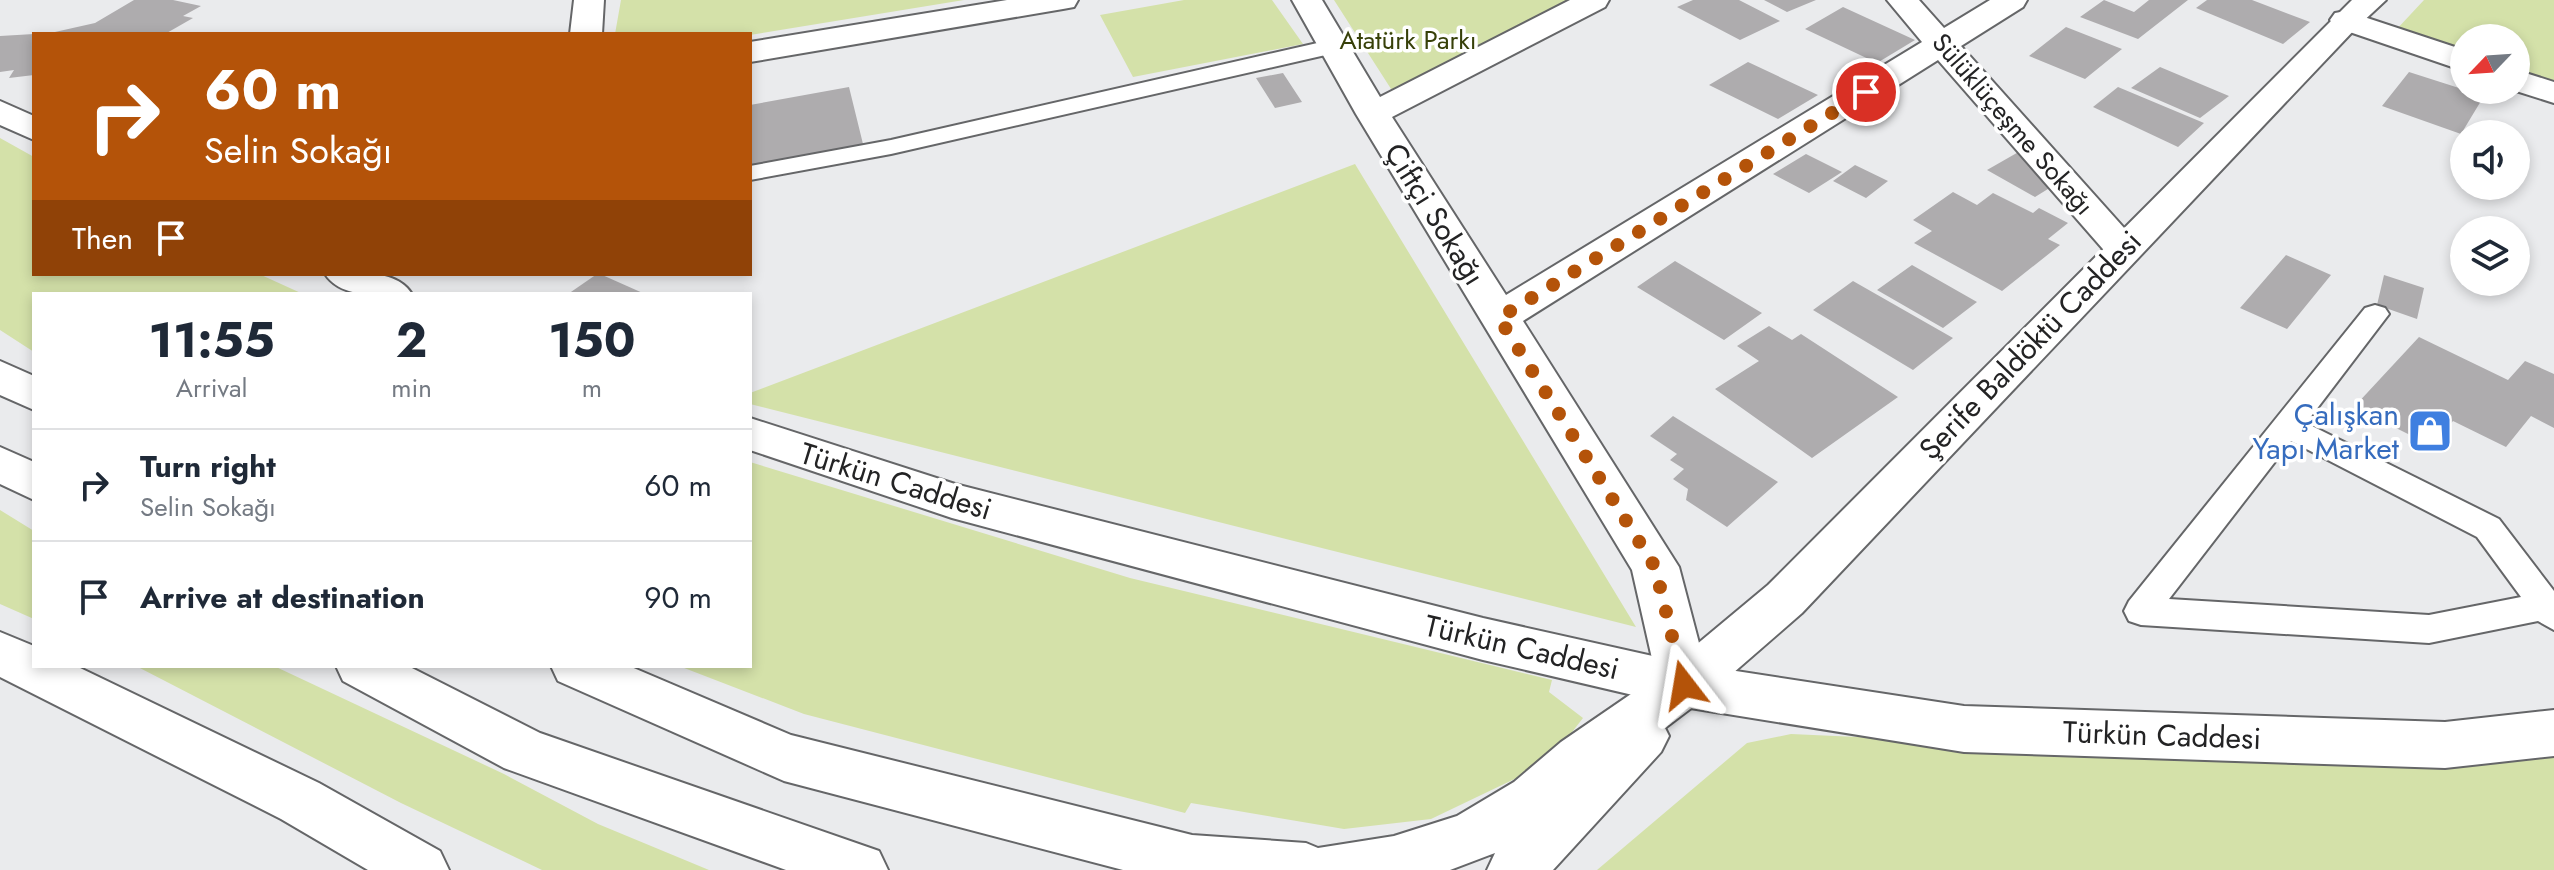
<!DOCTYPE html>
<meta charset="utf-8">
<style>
body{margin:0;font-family:Jost,sans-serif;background:#f2f2f3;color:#1f2937;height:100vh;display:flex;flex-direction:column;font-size:30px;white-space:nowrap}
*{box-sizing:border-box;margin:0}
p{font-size:26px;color:#747a83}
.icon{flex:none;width:44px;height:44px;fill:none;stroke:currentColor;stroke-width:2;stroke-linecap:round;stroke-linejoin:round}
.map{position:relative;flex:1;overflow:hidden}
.drawer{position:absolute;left:32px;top:292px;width:720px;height:376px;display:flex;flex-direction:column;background:#fff;border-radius:0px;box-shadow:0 4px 12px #0003}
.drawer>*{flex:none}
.hud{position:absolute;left:32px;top:32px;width:720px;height:244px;border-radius:0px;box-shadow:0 4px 12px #0003;background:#b45309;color:#fff;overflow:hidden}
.needle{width:52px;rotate:245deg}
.fabs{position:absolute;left:2450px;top:24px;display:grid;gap:16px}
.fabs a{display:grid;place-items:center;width:80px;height:80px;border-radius:50%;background:#fff;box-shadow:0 4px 12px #0003;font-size:40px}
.pin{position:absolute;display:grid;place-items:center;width:68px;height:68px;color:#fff;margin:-34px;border:4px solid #fff;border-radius:50%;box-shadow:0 2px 8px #0007}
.me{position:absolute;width:88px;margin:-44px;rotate:346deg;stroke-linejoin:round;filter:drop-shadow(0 0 6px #0008)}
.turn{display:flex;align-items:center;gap:28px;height:168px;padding:0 40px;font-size:36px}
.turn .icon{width:104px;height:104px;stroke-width:2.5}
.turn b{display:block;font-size:56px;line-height:68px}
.then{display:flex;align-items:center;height:76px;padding:0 40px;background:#0003;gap:16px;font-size:30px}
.eta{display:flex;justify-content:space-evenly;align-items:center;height:136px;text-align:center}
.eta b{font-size:48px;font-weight:700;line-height:56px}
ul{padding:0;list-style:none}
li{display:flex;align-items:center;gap:24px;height:112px;padding:0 40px;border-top:2px solid #e0e1e3}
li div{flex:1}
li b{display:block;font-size:30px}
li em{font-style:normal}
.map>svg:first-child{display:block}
</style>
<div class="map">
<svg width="2554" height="870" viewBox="0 0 2554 870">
<rect width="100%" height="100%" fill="#eaebed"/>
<!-- green -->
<path fill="#d4e1a9" d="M 621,0 L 964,0 L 750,35 L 615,34 Z
M 1184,0 L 1272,0 L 1303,44 L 1133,77 L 1100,15 Z
M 1334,0 L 1576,0 L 1393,92 Z
M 2424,0 L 2554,0 L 2554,85 L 2516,72 L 2516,38 L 2464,38 L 2464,54 L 2396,30 Z
M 0,138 L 34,157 L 34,274 L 259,274 L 303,294 L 34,294 L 34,352 L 0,330 Z
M 1355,164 L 1636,627 L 750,404 L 750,393 Z
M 750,462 L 1130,578 L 1552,680 L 1549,692 L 1583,718 L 1548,763 L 1431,819 L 1344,829 L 1191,803 L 1185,813 L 804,714 L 679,666 L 750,666 Z
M 0,510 L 34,531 L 34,619 L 0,604 Z
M 136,666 L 274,666 L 504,774 L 598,824 L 709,870 L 542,870 L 401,803 Z
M 1791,734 L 2382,761 L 2554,752 L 2554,870 L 1597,870 L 1747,743 Z"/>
<!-- building -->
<path fill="#aeacae" d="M 134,0 L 173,0 L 201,6 L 183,16 L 193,18 L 165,34 L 46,34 L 95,23 Z
M 1693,0 L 1739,0 L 1780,21 L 1740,40 L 1677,7 Z
M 1764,0 L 1816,0 L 1787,12 Z
M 2104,0 L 2134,12 L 2149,0 L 2188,0 L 2138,39 L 2080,17 Z
M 2207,0 L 2252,0 L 2310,22 L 2283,44 L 2196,8 Z
M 1843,7 L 1915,40 L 1877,63 L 1805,29 Z
M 2066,27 L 2122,49 L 2085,79 L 2029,56 Z
M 34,34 L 34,75 L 9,78 L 14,70 L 0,72 L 0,36 Z
M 1748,62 L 1818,95 L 1778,119 L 1709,85 Z
M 2160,67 L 2229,96 L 2200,118 L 2131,88 Z
M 2409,72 L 2484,96 L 2461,134 L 2382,106 Z
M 1283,73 L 1302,102 L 1275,108 L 1256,78 Z
M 849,87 L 863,144 L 750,165 L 750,105 Z
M 2118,87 L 2204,123 L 2178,147 L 2093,107 Z
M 2022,150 L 2056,184 L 2035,197 L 1987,170 Z
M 1806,154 L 1842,172 L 1809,193 L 1773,174 Z
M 1855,165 L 1888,181 L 1866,198 L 1833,181 Z
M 1953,192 L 1977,205 L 1993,193 L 2033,213 L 2039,208 L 2068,223 L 2048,239 L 2060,245 L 2002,291 L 1914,243 L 1932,231 L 1913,220 Z
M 2286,255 L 2331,275 L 2287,329 L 2240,308 Z
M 1675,261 L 1762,313 L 1724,340 L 1637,287 Z
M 1912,265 L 1977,302 L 1943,328 L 1877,290 Z
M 597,274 L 600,274 L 645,294 L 568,294 Z
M 2384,275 L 2424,288 L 2417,319 L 2377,305 Z
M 1853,281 L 1953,338 L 1913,370 L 1813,310 Z
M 1769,326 L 1792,340 L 1801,334 L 1898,397 L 1812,458 L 1715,389 L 1759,361 L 1737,346 Z
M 2419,337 L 2508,380 L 2525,361 L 2554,374 L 2554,428 L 2531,416 L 2506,447 L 2453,421 L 2432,446 L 2354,407 Z
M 1673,416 L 1778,482 L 1727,527 L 1686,500 L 1688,489 L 1673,479 L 1684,469 L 1670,460 L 1677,454 L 1650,436 Z"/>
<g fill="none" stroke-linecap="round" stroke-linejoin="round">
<!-- service casing -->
<g stroke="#656668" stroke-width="4">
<path id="service" d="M 1335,39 L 1343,41 L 1346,46 L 1343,51 L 891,154 L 750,180 L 750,166 L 891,140 Z
M 2375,305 L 2385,308 L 2389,314 L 2306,423 L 2499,519 L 2554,591 L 2554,630 L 2538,621 L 2429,643 L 2141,625 L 2129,621 L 2124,611 L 2129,601 L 2365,308 ZM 2291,441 L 2477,537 L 2521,597 L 2429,615 L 2169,599 Z"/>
</g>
<!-- minor casing -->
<g stroke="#656668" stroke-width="4">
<path id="minor" d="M 574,0 L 604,0 L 602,34 L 570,34 Z
M 1007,0 L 1078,0 L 1074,7 L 1063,9 L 750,62 L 750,42 Z
M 1292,0 L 1322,0 L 1380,97 L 1570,0 L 1609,0 L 1605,7 L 1392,117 L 1506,295 L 1922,42 L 1887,0 L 1919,0 L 1944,28 L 1990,0 L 2027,0 L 2023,7 L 1961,46 L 2142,248 L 2137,256 L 2123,260 L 2109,256 L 1938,60 L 1523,321 L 1679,567 L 1710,685 L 1702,700 L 1684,707 L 1666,700 L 1658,685 L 1632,570 L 1356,114 Z
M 2346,11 L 2464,50 L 2464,71 L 2335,27 L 2330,20 L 2335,13 Z
M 2516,70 L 2554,82 L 2554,103 L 2513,90 L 2516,90 Z"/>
</g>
<!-- tertiary casing -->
<g stroke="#656668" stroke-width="4">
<path id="tertiary" d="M 0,101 L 34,116 L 34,140 L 0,125 Z
M 325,274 C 353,274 395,267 412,294 C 384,294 343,301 325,274 Z
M 750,418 L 955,484 L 1483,618 L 1684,663 L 1964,706 L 2445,722 L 2554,710 L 2554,756 L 2445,768 L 1964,752 L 1684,707 L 1483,660 L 952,518 L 750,450 Z
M 0,632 L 34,646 L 34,666 L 76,666 L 319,783 L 440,851 L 449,870 L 368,870 L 281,819 L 0,677 Z"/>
</g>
<!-- secondary casing -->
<g stroke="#656668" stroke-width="4">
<path id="secondary" d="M 2352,0 L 2386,0 L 2357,27 L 1802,613 L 1702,700 L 1684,707 L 1666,700 L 1658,685 L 1666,670 L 1768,585 Z"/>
</g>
<!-- trunk casing -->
<g stroke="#656668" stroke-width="4">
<path id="trunk" d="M 0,361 L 34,376 L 34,410 L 0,395 Z
M 0,447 L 34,462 L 34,500 L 0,484 Z
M 1684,663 L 1702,670 L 1710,685 L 1702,700 L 1665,728 L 1669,736 L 1661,752 L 1553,870 L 1487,870 L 1495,853 L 1450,870 L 1123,870 L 784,781 L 558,681 L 551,666 L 629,666 L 791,735 L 1192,835 L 1306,843 L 1318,848 L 1394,836 L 1457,816 L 1514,782 L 1561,742 L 1666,670 Z
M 336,666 L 408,666 L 540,733 L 879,851 L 888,870 L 786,870 L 504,768 L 343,681 Z"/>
</g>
<!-- service -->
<use href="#service" fill="#fff" fill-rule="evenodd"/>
<!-- minor -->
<use href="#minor" fill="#fff" fill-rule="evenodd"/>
<!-- tertiary -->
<use href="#tertiary" fill="#fff" fill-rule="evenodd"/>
<!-- secondary -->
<use href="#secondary" fill="#fff" fill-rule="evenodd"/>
<!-- trunk -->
<use href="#trunk" fill="#fff" fill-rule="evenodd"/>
</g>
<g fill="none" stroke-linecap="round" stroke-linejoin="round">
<!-- route -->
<path stroke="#b45309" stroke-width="14" stroke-dasharray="0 25.2" d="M 1684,685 L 1655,567 L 1499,318 L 1866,92"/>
</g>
<!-- icons -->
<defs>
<g id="shop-square" transform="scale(2.3)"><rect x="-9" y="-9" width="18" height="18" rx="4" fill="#3f7fe0" stroke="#fff"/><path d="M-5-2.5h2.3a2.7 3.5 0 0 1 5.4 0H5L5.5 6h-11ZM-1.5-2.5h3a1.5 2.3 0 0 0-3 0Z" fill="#fff"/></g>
</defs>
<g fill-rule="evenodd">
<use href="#shop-square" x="2430" y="431"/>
</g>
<g text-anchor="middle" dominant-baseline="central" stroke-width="7" stroke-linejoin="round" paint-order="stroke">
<!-- far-park labels -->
<g font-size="26" fill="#374009" stroke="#fff">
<text x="1408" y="40">Atatürk Parkı</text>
</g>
<!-- far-street labels -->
<g font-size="26" fill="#232324" stroke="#fff">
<text transform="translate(2013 124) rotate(49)">Sülüklüçeşme Sokağı</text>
</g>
<!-- street labels -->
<g font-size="30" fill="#232324" stroke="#fff">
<text transform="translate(1435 214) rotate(58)">Çiftçi Sokağı</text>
<text transform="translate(2030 345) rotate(-46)">Şerife Baldöktü Caddesi</text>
<text transform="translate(896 481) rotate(17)">Türkün Caddesi</text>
<text transform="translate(1522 647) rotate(13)">Türkün Caddesi</text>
<text transform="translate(2162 735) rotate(2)">Türkün Caddesi</text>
</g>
<!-- shop labels -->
<g font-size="30" fill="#366cbe" stroke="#fff" text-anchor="end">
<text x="2399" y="414">Çalışkan<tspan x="2399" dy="34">Yapı Market</tspan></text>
</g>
</g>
</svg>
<div class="fabs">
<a><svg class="needle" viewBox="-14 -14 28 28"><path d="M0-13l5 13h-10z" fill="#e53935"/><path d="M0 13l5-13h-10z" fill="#747a83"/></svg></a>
<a><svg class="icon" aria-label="sound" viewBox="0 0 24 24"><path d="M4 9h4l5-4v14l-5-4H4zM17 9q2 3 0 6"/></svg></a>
<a><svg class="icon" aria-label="layers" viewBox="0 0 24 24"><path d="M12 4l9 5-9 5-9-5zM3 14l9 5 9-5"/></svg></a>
</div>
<div class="pin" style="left:1866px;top:92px;background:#d93025"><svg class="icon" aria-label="arrive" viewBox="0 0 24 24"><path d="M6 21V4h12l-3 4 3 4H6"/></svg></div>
<svg class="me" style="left:1684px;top:685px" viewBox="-20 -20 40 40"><path d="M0-17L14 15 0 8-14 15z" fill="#b45309" stroke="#fff" stroke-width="4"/></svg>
<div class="hud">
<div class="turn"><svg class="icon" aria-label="right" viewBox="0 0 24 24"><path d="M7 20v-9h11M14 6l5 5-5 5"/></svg><div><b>60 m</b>Selin Sokağı</div></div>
<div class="then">Then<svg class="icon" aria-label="arrive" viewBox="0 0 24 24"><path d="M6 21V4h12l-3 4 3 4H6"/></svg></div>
</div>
<section class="drawer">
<div class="eta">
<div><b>11:55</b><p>Arrival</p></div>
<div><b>2</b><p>min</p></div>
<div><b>150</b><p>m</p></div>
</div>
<ul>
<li><svg class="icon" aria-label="right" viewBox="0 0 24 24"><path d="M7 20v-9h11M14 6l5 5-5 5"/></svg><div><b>Turn right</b><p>Selin Sokağı</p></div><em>60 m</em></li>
<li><svg class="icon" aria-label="arrive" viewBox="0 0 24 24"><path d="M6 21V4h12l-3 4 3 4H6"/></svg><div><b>Arrive at destination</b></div><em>90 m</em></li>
</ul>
</section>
</div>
